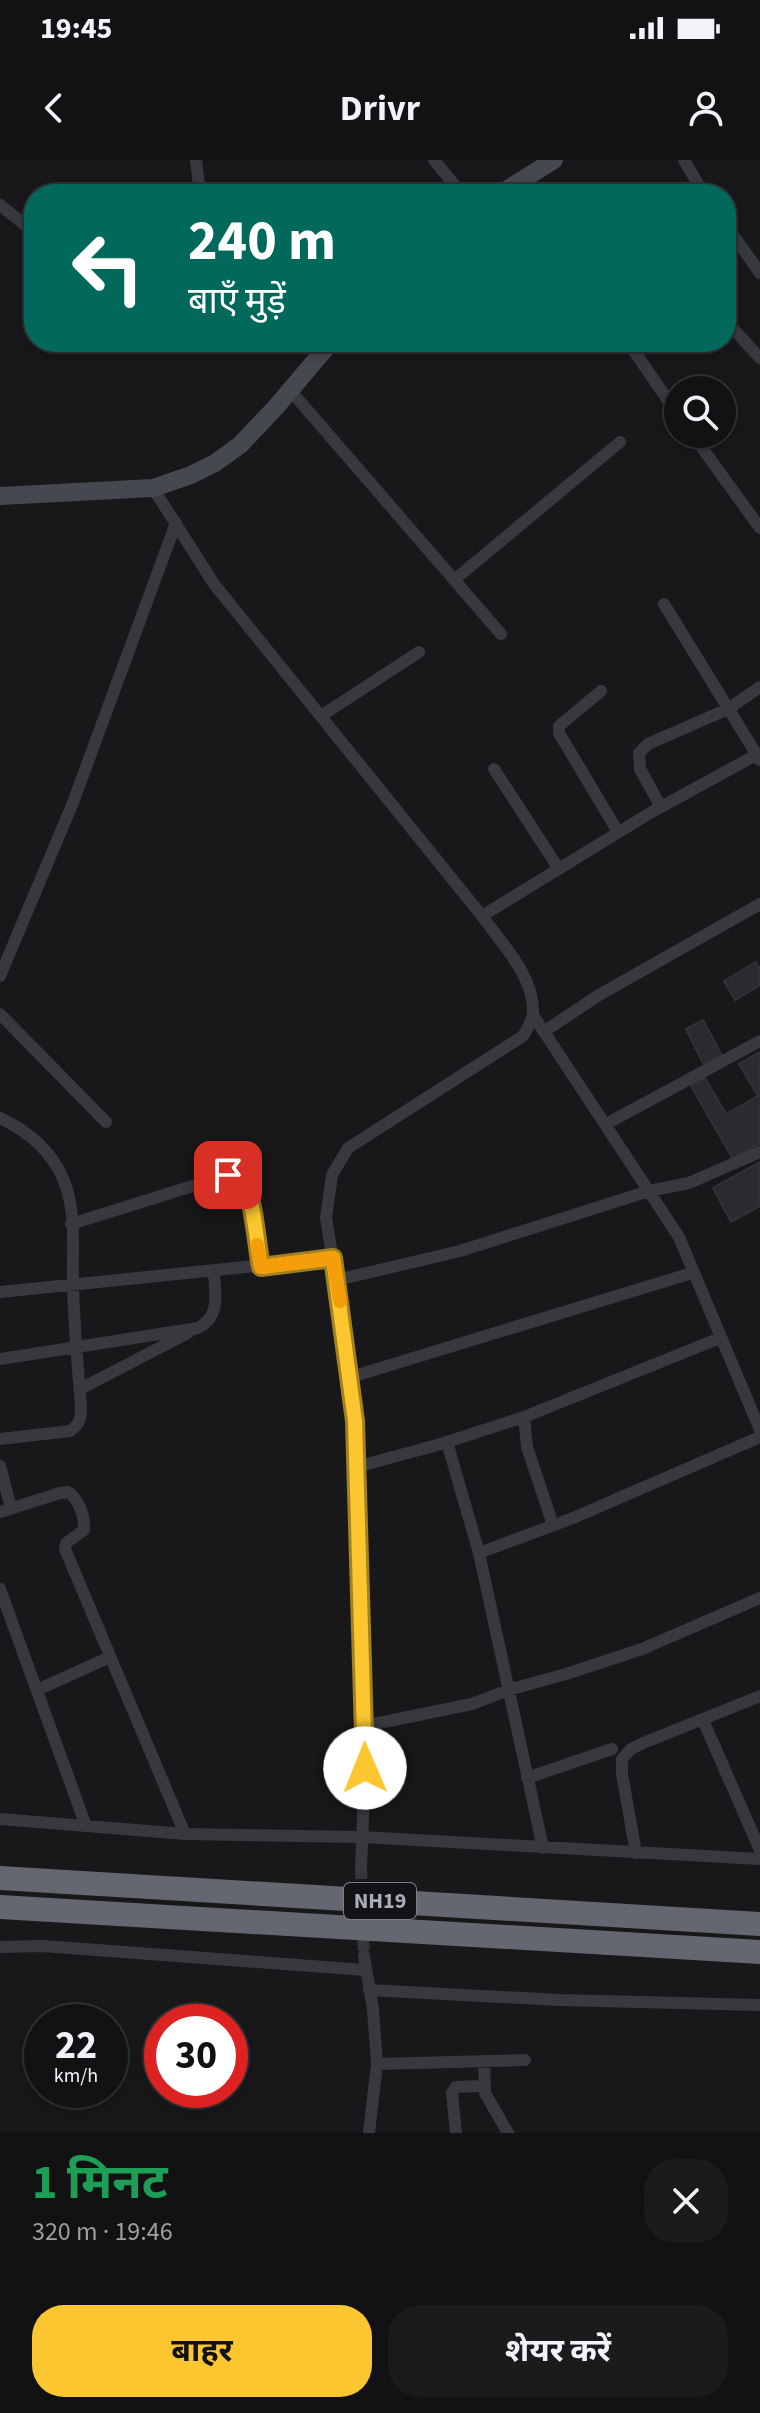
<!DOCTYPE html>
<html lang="hi">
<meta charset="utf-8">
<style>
body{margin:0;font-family:"Source Sans 3","Noto Sans Devanagari",sans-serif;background:#1b1b1d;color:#f1f3f6;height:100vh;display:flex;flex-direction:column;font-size:30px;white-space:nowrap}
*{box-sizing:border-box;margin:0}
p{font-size:26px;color:#9c9ea0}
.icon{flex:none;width:44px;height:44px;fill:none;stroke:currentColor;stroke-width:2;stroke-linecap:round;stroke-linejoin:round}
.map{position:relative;height:1973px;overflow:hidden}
.sheet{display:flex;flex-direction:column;background:#121214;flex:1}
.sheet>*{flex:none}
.guide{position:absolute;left:24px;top:24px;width:712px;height:168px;border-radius:32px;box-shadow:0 4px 12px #0003,0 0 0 2px #313234;background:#00695c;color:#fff;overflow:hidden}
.tools{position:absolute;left:664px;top:216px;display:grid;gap:16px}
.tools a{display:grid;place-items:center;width:72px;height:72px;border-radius:50%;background:#121214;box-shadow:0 4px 12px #0003,0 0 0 2px #313234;font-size:40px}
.speed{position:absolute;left:24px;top:1844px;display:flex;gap:16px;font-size:40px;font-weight:700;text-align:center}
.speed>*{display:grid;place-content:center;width:104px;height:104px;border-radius:50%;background:#121214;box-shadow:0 4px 12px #0003,0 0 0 2px #313234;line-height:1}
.speed small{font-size:20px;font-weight:400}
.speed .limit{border:12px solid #d22;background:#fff;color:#111}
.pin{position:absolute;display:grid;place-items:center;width:68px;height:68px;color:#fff;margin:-34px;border-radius:16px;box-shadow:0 4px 12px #0006}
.me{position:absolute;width:88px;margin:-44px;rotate:359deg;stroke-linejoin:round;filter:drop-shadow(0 0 6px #0008)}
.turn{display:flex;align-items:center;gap:28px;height:168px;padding:0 32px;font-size:36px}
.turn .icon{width:104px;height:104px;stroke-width:2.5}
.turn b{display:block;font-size:56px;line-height:68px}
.round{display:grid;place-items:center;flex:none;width:84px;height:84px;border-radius:32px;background:#1b1b1d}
.summary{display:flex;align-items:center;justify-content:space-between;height:136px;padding:0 32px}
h1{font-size:48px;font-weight:700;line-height:60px;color:#1e9e55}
.primary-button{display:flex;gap:16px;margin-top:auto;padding:16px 32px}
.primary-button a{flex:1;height:92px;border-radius:32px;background:#fbc62f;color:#111;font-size:32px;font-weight:700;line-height:92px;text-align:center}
.primary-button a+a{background:#1b1b1d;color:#f1f3f6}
.status{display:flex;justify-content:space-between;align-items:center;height:56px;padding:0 40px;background:#121214;direction:ltr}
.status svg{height:22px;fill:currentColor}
header{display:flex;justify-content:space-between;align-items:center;height:104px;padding:0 32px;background:#121214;font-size:36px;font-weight:700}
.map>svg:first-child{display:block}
</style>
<div class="status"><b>19:45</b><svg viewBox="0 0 49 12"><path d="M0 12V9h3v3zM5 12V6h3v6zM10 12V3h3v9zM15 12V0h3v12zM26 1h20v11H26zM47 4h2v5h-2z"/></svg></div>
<header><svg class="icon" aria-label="back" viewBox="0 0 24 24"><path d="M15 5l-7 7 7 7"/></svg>Drivr<svg class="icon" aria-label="person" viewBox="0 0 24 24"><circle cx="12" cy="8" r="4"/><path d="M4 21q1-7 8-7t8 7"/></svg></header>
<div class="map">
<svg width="760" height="1973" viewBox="0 0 760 1973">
<rect width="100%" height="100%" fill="#18181a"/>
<!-- building -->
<path fill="#2b2a2e" stroke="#323136" stroke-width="2" d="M 756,802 L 760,809 L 760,825 L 735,840 L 724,821 Z
M 703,860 L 722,896 L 704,905 L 686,869 Z
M 760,892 L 760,983 L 733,999 L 691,926 L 705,918 L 726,954 L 758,936 L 739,904 Z
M 760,1002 L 760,1046 L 731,1062 L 713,1028 Z"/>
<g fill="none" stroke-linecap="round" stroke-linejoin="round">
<!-- street-tunnel -->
<path stroke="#35363a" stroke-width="12" stroke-dasharray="12 6" stroke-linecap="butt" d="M 361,1707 L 364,1796"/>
<!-- street -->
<path stroke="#38393f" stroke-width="12" d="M 196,0 L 200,34
M 434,0 L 462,34
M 684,0 L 704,34
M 0,45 L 34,72
M 726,65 L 760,113
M 726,161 L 760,198
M 628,182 L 678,255
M 290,230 L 501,474
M 692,274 L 760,368
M 153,328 L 214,424 L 482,756 C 502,784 534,816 533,852 C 533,860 527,869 523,876 L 348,988 L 332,1015 L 326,1058 L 345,1174 L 355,1261 L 365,1608 L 361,1707
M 454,420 L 620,282
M 664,444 L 760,600
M 601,531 L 559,566 L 559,573 L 618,672
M 321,556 L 419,492
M 494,609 L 559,709
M 661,647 L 640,609 L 639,593 L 648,584 L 728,549 L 760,527
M 482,756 L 650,653 L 756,595
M 0,816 L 72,645 L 176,363
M 0,854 L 106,962
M 533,855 L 679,1077 L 760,1270
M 545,871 L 599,835 L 760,744
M 0,958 C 28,971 52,991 64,1021 C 77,1053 72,1092 73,1125 C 74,1166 78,1207 81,1248 C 81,1259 79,1265 70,1271 L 0,1279
M 606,964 L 760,881
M 71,1064 L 228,1015 C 235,1016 240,1017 244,1023 C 254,1039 257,1087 261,1107
M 337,1120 L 460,1091 L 649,1031 L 689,1023 L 760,992
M 0,1132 L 333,1098
M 0,1199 L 198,1168 C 221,1156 215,1135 214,1112
M 351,1217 L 692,1113
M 80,1229 L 188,1173
M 524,1257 L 527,1287 L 553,1365
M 447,1282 L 479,1393 L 543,1688
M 0,1306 L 11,1348
M 356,1307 L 441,1284 L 524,1257 L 720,1178
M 0,1352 L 60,1333 L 68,1332 C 79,1339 85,1357 84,1370 L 66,1383 L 65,1389 L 185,1674
M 479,1393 L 573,1358 L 760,1277
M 0,1429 L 86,1666
M 37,1530 L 110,1497
M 703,1560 L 760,1690
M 364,1566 L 472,1544 L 508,1530 L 566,1514 L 642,1489 L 760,1438
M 527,1618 L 612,1589
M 0,1659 L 185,1674 L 361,1677 L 760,1699
M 636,1693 L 622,1614 L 622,1599 L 631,1589 L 643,1583 L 760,1536
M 0,1787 L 43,1786 L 365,1810
M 364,1796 L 373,1849 L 377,1904 L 369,1973
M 369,1830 L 559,1840 L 760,1845
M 484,1901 L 485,1933 L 508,1973
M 377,1904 L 525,1900
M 456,1973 L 452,1933 L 456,1927 L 484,1926"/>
<!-- secondary -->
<path stroke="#46484f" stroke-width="18" d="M 500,34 L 554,0
M 0,336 L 153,328 L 191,315 L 215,303 L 240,285 L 276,247 L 331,182"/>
<!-- highway -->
<path stroke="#646670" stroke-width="24" d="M 0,1718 L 760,1764
M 0,1747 L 760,1792"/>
</g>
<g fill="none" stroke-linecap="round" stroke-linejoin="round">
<!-- route casing -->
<g stroke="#a3811f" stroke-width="20">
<path id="route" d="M 228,1015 C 235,1016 240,1017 244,1024 C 254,1039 257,1087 261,1107 L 333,1098 L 355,1261 L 365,1608"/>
</g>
<!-- route -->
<use href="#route" stroke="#fbc62f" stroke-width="14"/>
<!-- slow -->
<path stroke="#f59e0b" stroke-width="14" d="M 257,1085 L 261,1107 L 333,1098 L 340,1141"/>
</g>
<g text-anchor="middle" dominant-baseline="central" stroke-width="8" stroke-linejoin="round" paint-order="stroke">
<!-- shield labels -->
<rect fill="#131315" stroke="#7c7f88" stroke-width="2" x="344" y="1723" width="72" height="36" rx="6"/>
<g font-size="22" font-weight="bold" fill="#a9adba">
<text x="380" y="1741">NH19</text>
</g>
</g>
</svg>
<div class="tools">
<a><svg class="icon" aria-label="search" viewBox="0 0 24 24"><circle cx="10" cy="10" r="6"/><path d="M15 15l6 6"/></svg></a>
</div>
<div class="speed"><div>22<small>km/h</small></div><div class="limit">30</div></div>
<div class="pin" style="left:228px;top:1015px;background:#d93025"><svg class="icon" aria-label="arrive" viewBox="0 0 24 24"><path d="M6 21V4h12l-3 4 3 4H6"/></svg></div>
<svg class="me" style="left:365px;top:1608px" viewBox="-20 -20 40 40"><circle r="19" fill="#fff"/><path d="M0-13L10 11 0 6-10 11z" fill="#fbc62f"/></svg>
<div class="guide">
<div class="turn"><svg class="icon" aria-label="left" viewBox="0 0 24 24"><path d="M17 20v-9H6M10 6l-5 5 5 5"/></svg><div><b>240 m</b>बाएँ मुड़ें</div></div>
</div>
</div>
<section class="sheet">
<div class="summary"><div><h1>1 मिनट</h1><p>320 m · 19:46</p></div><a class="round"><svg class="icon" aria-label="close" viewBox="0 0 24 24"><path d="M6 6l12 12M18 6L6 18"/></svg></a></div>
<div class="primary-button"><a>बाहर</a><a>शेयर करें</a></div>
</section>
